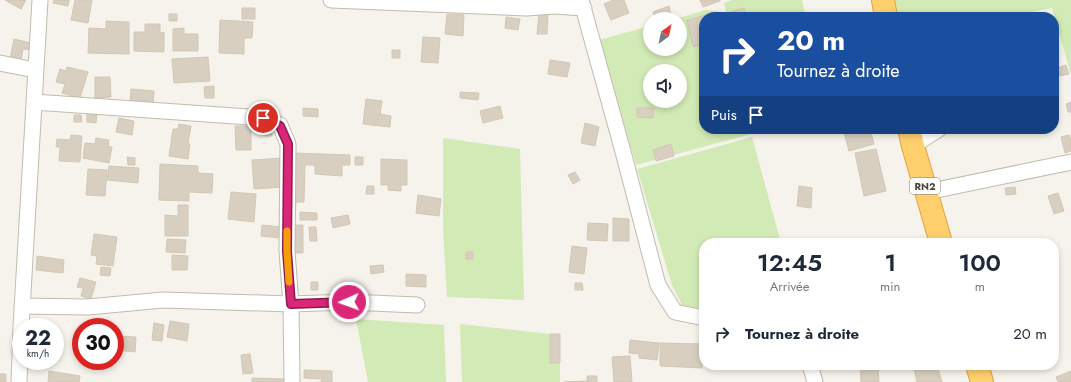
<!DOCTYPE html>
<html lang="fr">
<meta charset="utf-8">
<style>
body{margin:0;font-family:Jost,sans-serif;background:#f6f6f7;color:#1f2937;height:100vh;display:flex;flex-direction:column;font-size:15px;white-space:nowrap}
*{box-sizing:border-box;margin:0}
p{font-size:13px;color:#747a83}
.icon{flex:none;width:22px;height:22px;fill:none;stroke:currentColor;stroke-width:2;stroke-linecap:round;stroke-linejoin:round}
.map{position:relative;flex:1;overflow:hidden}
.drawer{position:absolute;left:699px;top:238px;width:360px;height:132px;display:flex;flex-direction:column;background:#fff;border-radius:16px;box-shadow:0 2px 6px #0003}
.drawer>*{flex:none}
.banner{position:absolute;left:699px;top:12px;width:360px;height:122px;border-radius:16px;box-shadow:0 2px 6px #0003;background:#1a4fa0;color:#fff;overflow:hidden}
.needle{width:26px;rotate:33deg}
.buttons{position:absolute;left:643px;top:12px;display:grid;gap:8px}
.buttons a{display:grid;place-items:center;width:44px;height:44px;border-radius:50%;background:#fff;box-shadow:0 2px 6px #0003;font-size:20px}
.speed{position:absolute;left:12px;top:318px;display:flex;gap:8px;font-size:20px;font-weight:700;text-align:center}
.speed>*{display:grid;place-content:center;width:52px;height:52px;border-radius:50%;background:#fff;box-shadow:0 2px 6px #0003;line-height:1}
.speed small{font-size:10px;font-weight:400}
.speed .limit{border:6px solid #d22;background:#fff;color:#111}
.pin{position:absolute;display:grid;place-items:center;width:34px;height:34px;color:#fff;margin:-17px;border:2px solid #fff;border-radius:50%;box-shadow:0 1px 4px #0007}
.me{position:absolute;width:44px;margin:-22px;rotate:268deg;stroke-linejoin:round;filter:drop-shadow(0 0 3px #0008)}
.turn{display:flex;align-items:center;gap:14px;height:84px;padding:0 12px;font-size:18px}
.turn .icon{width:52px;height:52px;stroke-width:2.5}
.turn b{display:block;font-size:28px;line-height:34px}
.then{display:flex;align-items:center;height:38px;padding:0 12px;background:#0003;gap:8px;font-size:15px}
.eta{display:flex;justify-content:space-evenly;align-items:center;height:68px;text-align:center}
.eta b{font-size:24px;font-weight:600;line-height:28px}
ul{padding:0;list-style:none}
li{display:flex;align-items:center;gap:12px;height:56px;padding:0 12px}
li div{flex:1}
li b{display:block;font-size:15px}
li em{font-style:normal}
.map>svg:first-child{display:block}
</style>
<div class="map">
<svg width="1071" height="382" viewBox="0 0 1071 382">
<rect width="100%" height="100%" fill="#f6f3ec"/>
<!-- green -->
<path fill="#d2eab5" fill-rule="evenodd" d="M 732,0 L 802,0 L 806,17 L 727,17 L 724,3 Z
M 893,0 L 1071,0 L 1071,75 L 1052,8 L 1006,17 L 899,17 Z
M 706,10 L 724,12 L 725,17 L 704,17 L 704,129 L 754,129 L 755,133 L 636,165 L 599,40 L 650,26 L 650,49 L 680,49 L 680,19 L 675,19 ZM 650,71 L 680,71 L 680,101 L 650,101 Z
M 752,137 L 781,243 L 704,243 L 704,309 L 682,305 L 672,285 L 637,169 Z
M 443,138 L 520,149 L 524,300 L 447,297 L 443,230 Z
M 356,319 L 444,325 L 446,382 L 368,382 Z
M 460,324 L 550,334 L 550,363 L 560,363 L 560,382 L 462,382 Z"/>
<!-- building -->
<path fill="#d8cfc1" stroke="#d3c7b4" d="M 5,0 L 26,0 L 21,9 Z
M 54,0 L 69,0 L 68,6 L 53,3 Z
M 75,0 L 92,0 L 88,23 L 71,20 Z
M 613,0 L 624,0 L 629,13 L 611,20 L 604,4 Z
M 700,0 L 720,0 L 720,1 L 703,7 Z
M 669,6 L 671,14 L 656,19 L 653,12 Z
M 242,8 L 255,8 L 255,19 L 242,19 Z
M 744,8 L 746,17 L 731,17 L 730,12 Z
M 169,14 L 177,14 L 177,21 L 169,21 Z
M 447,14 L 464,15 L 463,36 L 445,34 Z
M 539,14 L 548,14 L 547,34 L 537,34 Z
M 707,15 L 707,17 L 704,17 L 704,44 L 693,47 L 687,20 Z
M 506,17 L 520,19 L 518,30 L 505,28 Z
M 220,20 L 253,22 L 252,38 L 244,38 L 244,54 L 219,53 Z
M 106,21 L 129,22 L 129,54 L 88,53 L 89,28 L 106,29 Z
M 145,24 L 160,24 L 160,33 L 164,32 L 164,52 L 134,51 L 134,32 L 145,32 Z
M 184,28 L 184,34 L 198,34 L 198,51 L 173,51 L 173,29 Z
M 423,37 L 440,38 L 438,63 L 421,62 Z
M 14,39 L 31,43 L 30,50 L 23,49 L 21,61 L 10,59 Z
M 392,50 L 400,50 L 400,58 L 392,58 Z
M 208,57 L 210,81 L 174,83 L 172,59 Z
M 550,60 L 570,63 L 567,77 L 548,74 Z
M 1066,65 L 1069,74 L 1060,76 L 1058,68 Z
M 67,67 L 88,72 L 80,98 L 62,93 L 65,84 L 56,82 L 60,69 L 66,71 Z
M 95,77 L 110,77 L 111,97 L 95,98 Z
M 214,86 L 214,98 L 205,98 L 204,87 Z
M 131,89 L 154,91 L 153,105 L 130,103 Z
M 460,92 L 479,93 L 478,100 L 460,98 Z
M 366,99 L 382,101 L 380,114 L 391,116 L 390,127 L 363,124 Z
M 1071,102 L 1071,112 L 1068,112 L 1066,104 Z
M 500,106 L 503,118 L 483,123 L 480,111 Z
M 303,108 L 318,109 L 318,117 L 303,116 Z
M 637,108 L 654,108 L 653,118 L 637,117 Z
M 87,113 L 97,114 L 96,123 L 87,122 Z
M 74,115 L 81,115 L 82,122 L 74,122 Z
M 119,118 L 134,121 L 132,135 L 116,132 Z
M 585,123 L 599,127 L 595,146 L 581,143 Z
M 179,124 L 191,126 L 188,144 L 190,144 L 188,159 L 169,156 L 173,129 L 178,129 Z
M 235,126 L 251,126 L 251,150 L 236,150 Z
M 265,129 L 272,129 L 272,136 L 265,136 Z
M 843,129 L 870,129 L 874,144 L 849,151 Z
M 71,135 L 82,136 L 80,162 L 59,161 L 60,147 L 56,147 L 57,139 L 70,140 Z
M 1069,135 L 1071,140 L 1071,151 L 1065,153 L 1061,137 Z
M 96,138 L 109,140 L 108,146 L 112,147 L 109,163 L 83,158 L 85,143 L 95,144 Z
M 671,144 L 674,156 L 656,161 L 653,150 Z
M 876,149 L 886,191 L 864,196 L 855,153 Z
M 293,153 L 350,155 L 350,165 L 342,165 L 342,176 L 315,174 L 315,165 L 305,165 L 304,202 L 296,202 L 295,218 L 290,218 Z
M 127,157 L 135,158 L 135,165 L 128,165 Z
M 355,157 L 363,157 L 363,165 L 355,165 Z
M 283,158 L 285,187 L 254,189 L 252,160 Z
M 381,159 L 407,160 L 407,185 L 401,185 L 401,191 L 388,190 L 388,185 L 381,185 Z
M 160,164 L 198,166 L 198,173 L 213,174 L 212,193 L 189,192 L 189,201 L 159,200 Z
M 109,166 L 139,168 L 138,183 L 107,180 Z
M 88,169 L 107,170 L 105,196 L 86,195 Z
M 575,172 L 580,180 L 573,184 L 568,175 Z
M 367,186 L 374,186 L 374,194 L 366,194 Z
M 799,186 L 812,188 L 811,208 L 797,206 Z
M 1015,187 L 1016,194 L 1006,195 L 1005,188 Z
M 231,192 L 256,194 L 254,222 L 228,219 Z
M 1058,193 L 1064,211 L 1054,214 L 1048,196 Z
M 418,195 L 441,199 L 439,216 L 416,213 Z
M 178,205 L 188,205 L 188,236 L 165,236 L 165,215 L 178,216 Z
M 300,212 L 317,213 L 317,220 L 300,220 Z
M 348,215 L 350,224 L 333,228 L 331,218 Z
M 613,218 L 629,219 L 629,241 L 613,241 Z
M 588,223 L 608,224 L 607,241 L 587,240 Z
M 262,225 L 281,227 L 280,238 L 261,236 Z
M 292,225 L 303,225 L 303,253 L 292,253 Z
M 309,227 L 316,227 L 317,241 L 310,241 Z
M 94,234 L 117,237 L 113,266 L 96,264 L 97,256 L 91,255 Z
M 167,239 L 186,240 L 185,253 L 166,252 Z
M 572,246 L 587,248 L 584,274 L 569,272 Z
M 466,252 L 473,252 L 473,259 L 466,259 Z
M 172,255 L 188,256 L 187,270 L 172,270 Z
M 37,256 L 64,260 L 63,273 L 36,270 Z
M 383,265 L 384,272 L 371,274 L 370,266 Z
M 101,267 L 111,268 L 110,276 L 100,275 Z
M 406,274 L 426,275 L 426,287 L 406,286 Z
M 80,278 L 96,282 L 91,299 L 81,296 L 83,288 L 77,287 Z
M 311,282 L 318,282 L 318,290 L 311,290 Z
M 575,283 L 582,283 L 583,290 L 575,290 Z
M 170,321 L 189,324 L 187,341 L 167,337 Z
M 154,323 L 164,325 L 162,341 L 152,340 Z
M 550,334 L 560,334 L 560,363 L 550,363 Z
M 115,336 L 136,337 L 135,352 L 115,350 Z
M 630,340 L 659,343 L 657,360 L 639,358 L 639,354 L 629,353 Z
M 660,343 L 703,344 L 702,368 L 660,366 Z
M 250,354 L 253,373 L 243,374 L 241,355 Z
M 630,356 L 632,382 L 614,382 L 612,357 Z
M 878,365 L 879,382 L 861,382 L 860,366 Z
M 913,365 L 937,365 L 942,382 L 917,382 Z
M 304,370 L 332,371 L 332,382 L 321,382 L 322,379 L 304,378 Z
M 49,371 L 80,376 L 79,382 L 48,382 Z
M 1071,371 L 1071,382 L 1058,382 L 1056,377 Z
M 0,374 L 6,374 L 6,382 L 0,382 Z
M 587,376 L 597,376 L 597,382 L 564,382 L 587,381 Z
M 252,378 L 284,379 L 284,382 L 252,382 Z"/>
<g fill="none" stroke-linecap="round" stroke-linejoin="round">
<!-- street casing -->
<g stroke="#c2bbae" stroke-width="17">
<path id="street" d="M 331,0 L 527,8 L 527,0
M 581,0 L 622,148 L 658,285 L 675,312 L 704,318
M 527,8 L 554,6 L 584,8
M 0,63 L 35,70
M 34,102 L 263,118 L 280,125 L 288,144 L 287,251 L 291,304 L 349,302 L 417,305
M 913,146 L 939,129
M 927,192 L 1071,162
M 22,306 L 88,307 L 163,300 L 291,304 L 292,382
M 21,327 L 40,0
M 810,365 L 815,382
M 19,382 L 21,327"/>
</g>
<!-- highway casing -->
<g stroke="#e0a43c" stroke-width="24">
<path id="highway" d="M 883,0 L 886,17
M 909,129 L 913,146 L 941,243
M 977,365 L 982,382"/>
</g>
<!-- street -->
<use href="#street" stroke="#fff" stroke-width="15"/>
<!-- highway -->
<use href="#highway" stroke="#ffcf6e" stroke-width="22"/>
</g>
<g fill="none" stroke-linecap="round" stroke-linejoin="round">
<!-- route casing -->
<g stroke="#8e194d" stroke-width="10">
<path id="route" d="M 263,118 L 280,126 L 288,144 L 287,251 L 291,304 L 349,302"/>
</g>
<!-- route -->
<use href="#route" stroke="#db2777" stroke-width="7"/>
<!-- slow -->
<path stroke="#f59e0b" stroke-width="7" d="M 287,231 L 287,251 L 289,282"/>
</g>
<g text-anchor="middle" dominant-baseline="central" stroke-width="3.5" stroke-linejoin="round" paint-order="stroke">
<!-- shield labels -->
<rect fill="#fff" stroke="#817c74" stroke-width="1" x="910" y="178" width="30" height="16" rx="3"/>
<g font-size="10" font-weight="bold" fill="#4b4439">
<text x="925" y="186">RN2</text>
</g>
</g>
</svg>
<div class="buttons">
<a><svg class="needle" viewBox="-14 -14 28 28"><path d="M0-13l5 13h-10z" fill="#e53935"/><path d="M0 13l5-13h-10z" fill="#747a83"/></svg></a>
<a><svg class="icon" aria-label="sound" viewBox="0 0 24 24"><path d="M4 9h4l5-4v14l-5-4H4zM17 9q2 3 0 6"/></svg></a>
</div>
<div class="speed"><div>22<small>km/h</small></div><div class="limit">30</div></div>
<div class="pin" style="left:263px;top:118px;background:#d93025"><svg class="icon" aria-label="arrive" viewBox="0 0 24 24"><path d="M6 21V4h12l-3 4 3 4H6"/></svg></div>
<svg class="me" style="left:349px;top:302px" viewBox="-20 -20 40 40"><circle r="17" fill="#db2777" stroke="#fff" stroke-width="3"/><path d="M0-11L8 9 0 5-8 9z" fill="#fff"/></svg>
<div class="banner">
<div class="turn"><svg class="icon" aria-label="right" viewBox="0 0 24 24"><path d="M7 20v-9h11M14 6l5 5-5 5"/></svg><div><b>20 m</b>Tournez à droite</div></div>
<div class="then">Puis<svg class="icon" aria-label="arrive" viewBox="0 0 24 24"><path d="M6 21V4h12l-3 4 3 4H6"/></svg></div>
</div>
<section class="drawer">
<div class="eta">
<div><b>12:45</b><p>Arrivée</p></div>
<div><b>1</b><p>min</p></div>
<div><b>100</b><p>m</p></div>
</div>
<ul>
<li><svg class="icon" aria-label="right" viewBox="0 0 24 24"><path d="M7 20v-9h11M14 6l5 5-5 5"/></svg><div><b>Tournez à droite</b></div><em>20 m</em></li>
</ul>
</section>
</div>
